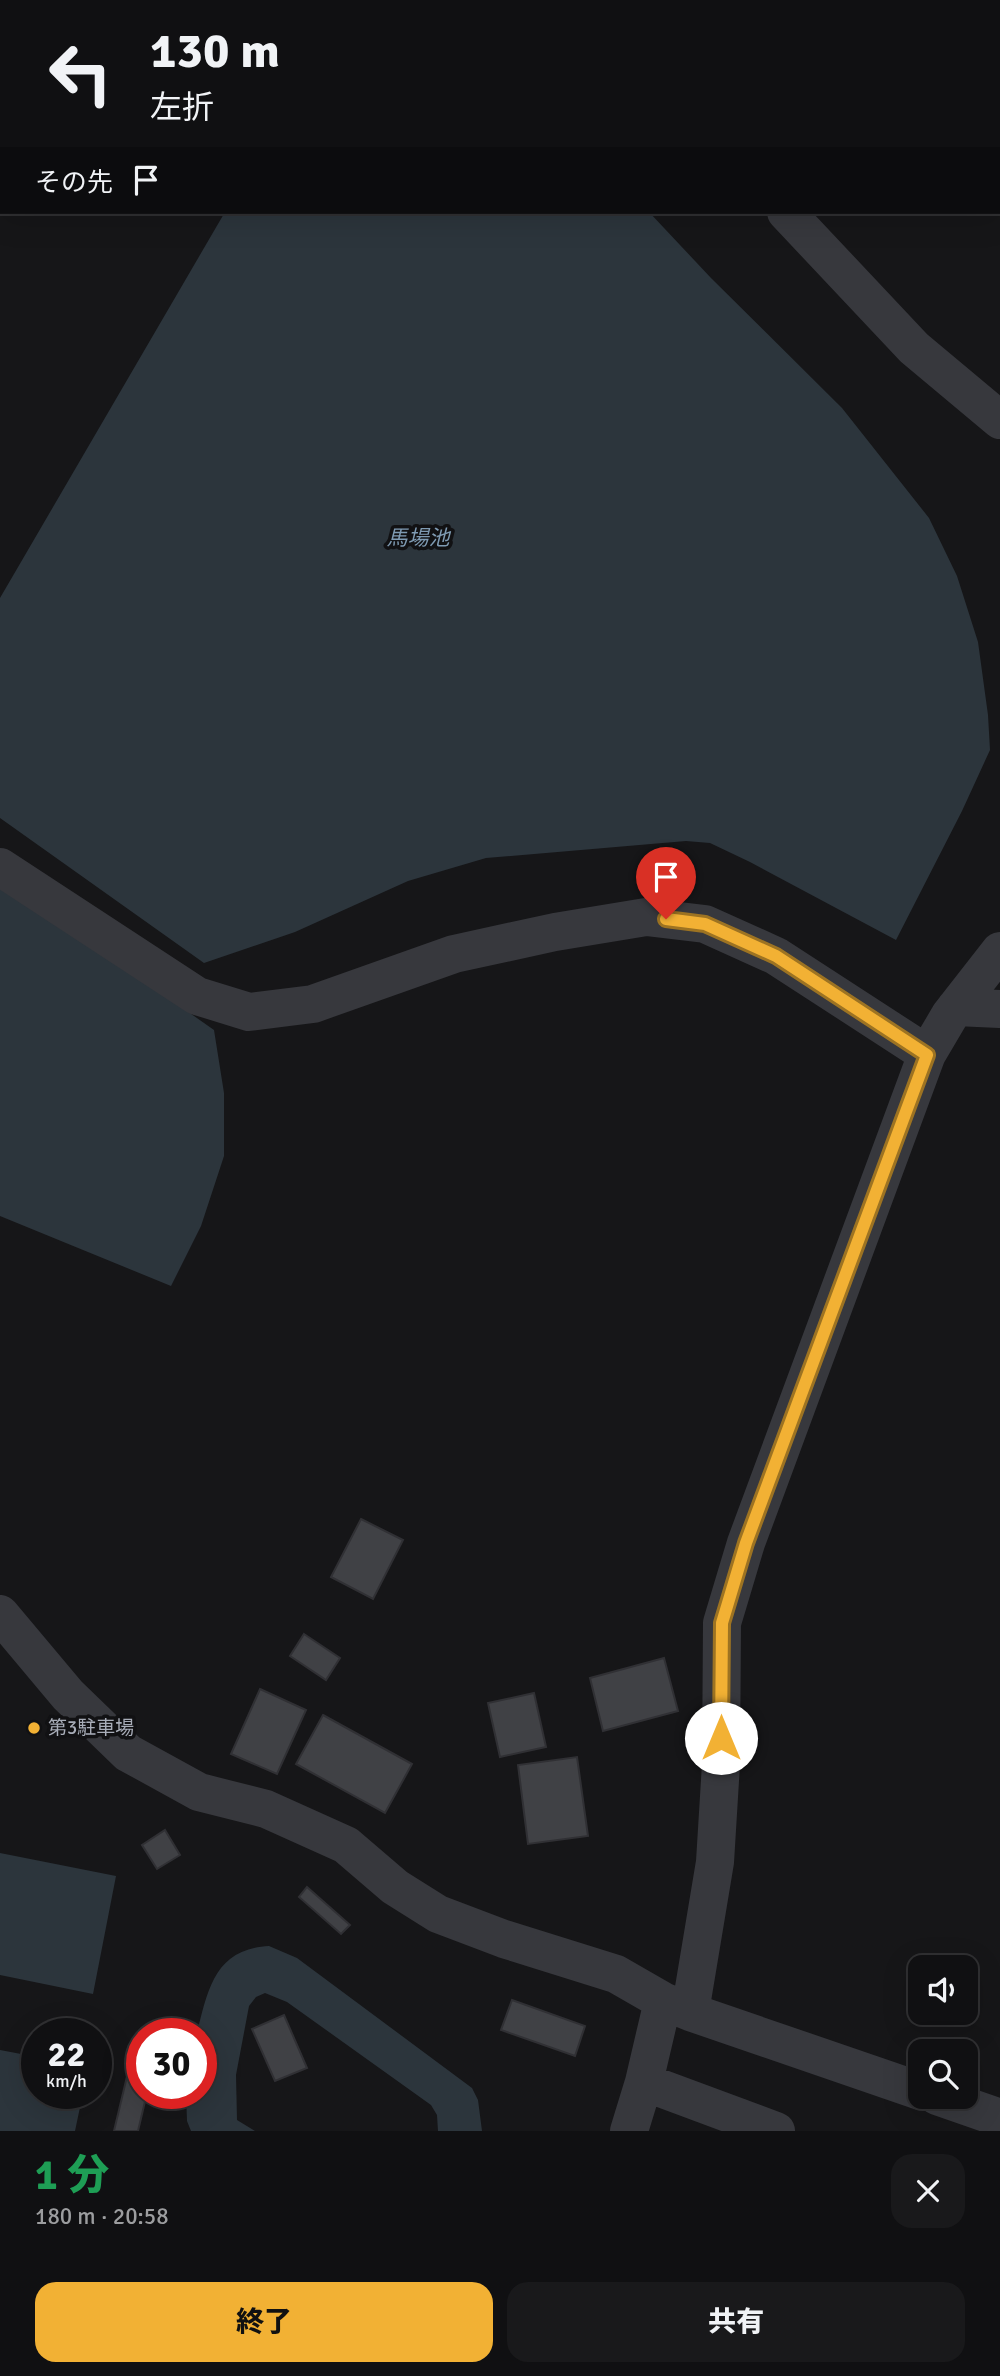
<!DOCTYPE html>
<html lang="ja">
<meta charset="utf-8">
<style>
body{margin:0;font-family:Signika,"Noto Sans JP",sans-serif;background:#19191b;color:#f1f3f6;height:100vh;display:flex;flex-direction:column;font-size:26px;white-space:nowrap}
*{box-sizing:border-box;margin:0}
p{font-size:23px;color:#9c9d9f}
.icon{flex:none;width:38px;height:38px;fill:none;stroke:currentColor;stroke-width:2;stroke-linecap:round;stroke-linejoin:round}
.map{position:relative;height:2131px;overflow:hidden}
.panel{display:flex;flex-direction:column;background:#101012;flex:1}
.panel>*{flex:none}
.banner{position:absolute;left:0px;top:0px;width:1001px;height:214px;box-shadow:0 7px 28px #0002,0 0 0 2px #303032;background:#101012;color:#f1f3f6;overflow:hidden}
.tools{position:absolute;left:908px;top:1955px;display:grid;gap:14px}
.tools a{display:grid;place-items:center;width:70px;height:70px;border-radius:14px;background:#101012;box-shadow:0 7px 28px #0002,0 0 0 2px #303032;font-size:35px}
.speed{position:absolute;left:21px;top:2018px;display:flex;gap:14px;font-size:35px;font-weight:700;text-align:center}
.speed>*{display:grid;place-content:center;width:91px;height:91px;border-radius:50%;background:#101012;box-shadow:0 7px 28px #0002,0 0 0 2px #303032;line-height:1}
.speed small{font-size:18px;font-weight:400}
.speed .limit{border:10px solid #d22;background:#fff;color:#111}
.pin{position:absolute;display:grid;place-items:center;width:60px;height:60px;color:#fff;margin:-72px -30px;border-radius:50% 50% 50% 0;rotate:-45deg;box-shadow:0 0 7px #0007}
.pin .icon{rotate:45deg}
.me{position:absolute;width:77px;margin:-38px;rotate:0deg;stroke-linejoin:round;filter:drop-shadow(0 0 5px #0008)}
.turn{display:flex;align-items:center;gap:24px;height:147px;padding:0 35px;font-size:32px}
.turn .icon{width:91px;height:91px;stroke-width:2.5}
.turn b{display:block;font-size:49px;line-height:60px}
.then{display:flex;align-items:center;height:66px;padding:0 35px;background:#0003;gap:14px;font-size:26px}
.round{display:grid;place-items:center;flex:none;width:74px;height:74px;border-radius:21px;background:#19191b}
.summary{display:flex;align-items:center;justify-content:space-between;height:119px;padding:0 35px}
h1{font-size:42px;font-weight:800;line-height:52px;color:#1e9e55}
.cta{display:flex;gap:14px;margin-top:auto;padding:14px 35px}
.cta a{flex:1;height:80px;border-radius:21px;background:#f2b134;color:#111;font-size:28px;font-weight:800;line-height:80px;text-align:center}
.cta a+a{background:#19191b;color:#f1f3f6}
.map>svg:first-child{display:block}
</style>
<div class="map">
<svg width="1000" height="2131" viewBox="0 0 1000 2131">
<rect width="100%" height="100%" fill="#161618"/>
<!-- water -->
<path fill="#2c353c" d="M 225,212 L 649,212 L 711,278 L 842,408 L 929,518 L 957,576 L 978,642 L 988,715 L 990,750 L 962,811 L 896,940 L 750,862 L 710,843 L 686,841 L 486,858 L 408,881 L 295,932 L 204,963 L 0,818 L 0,598 Z
M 0,880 L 214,1030 L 224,1093 L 224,1156 L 201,1226 L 171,1286 L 0,1216 Z
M 0,1853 L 116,1876 L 93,1994 L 0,1975 Z
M 269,1946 L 297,1958 L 472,2088 L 478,2100 L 482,2131 L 438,2131 L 437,2115 L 431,2105 L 287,2002 L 265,1993 L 256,1997 L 249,2006 L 236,2075 L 237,2120 L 255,2131 L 191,2131 L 187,2121 L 186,2093 L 201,2093 L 201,2034 L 197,2033 C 208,1989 215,1949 269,1946 Z
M 0,2050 L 37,2057 L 37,2093 L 83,2093 L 75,2131 L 0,2131 Z"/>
<!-- building -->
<path fill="#404145" stroke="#303034" stroke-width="2" d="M 361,1519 L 403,1540 L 373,1599 L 331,1577 Z
M 304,1634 L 340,1658 L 326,1680 L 290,1656 Z
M 664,1658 L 678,1711 L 603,1731 L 590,1678 Z
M 260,1689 L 306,1710 L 277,1774 L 231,1754 Z
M 534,1693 L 546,1747 L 500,1757 L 488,1703 Z
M 323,1715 L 412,1764 L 385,1813 L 296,1764 Z
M 577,1757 L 588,1836 L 528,1844 L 518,1765 Z
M 165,1830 L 180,1855 L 157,1869 L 142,1845 Z
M 307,1887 L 350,1925 L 341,1934 L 299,1897 Z
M 512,2000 L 585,2026 L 575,2056 L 501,2030 Z
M 284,2015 L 307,2068 L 275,2081 L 252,2029 Z
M 129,2068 L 142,2071 L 142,2093 L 147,2093 L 138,2131 L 114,2131 Z"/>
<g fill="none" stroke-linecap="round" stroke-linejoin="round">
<!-- minor -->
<path stroke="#37383d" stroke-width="38" d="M 572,0 L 575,2
M 786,212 L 914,348 L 1000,420
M 0,867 L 197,996 L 249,1012 L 313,1004 L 454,954 L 555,932 L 646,917 L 705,924 L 776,956 L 927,1054
M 956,1007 L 1000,1009
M 0,1614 L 68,1695 L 128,1753 L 199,1792 L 266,1809 L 346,1845 L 395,1887 L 438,1914 L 504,1939 L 616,1974 L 663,2001 L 690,2012 L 920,2091
M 690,2012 L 715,1862 L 721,1764 L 722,1623 L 746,1543 L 927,1054 L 950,1015 L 1000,951
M 644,2082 L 776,2131
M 937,2096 L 1000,2118
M 629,2131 L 644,2082 L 663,2001"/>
</g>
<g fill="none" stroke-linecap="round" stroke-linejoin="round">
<!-- route casing -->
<g stroke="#9d7322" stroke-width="18">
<path id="route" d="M 666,919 L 705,924 L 776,956 L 927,1055 L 746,1543 L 722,1623 L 721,1738"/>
</g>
<!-- route -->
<use href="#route" stroke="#f2b134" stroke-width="12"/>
</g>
<!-- markers -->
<circle fill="#f2b134" stroke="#111113" stroke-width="2.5" cx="34" cy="1728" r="7"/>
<g text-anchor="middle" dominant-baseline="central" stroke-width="7" stroke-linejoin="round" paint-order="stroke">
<!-- poi labels -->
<g font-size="19" fill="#a8adb8" stroke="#111113" text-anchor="start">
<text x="48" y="1728">第3駐車場</text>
</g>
<!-- water labels -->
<g font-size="21" font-style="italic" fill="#7f9bb3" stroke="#111113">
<text x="418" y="538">馬場池</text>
</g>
</g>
</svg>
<div class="tools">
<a><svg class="icon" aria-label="sound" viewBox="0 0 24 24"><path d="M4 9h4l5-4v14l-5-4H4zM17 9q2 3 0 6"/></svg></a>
<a><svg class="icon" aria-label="search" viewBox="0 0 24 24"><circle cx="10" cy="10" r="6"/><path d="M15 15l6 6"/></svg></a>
</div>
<div class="speed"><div>22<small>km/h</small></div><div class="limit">30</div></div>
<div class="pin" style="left:666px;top:919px;background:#d93025"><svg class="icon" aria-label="arrive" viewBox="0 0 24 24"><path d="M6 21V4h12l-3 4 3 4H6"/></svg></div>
<svg class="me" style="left:721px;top:1738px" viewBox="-20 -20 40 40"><circle r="19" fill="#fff"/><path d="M0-13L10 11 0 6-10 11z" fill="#f2b134"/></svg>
<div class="banner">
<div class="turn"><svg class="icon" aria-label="left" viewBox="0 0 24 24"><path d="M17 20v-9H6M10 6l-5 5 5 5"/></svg><div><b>130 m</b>左折</div></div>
<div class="then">その先<svg class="icon" aria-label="arrive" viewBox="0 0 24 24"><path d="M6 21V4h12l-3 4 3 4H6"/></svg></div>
</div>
</div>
<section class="panel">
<div class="summary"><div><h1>1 分</h1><p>180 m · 20:58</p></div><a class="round"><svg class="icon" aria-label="close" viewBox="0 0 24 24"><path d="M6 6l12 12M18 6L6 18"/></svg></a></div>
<div class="cta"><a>終了</a><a>共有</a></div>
</section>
